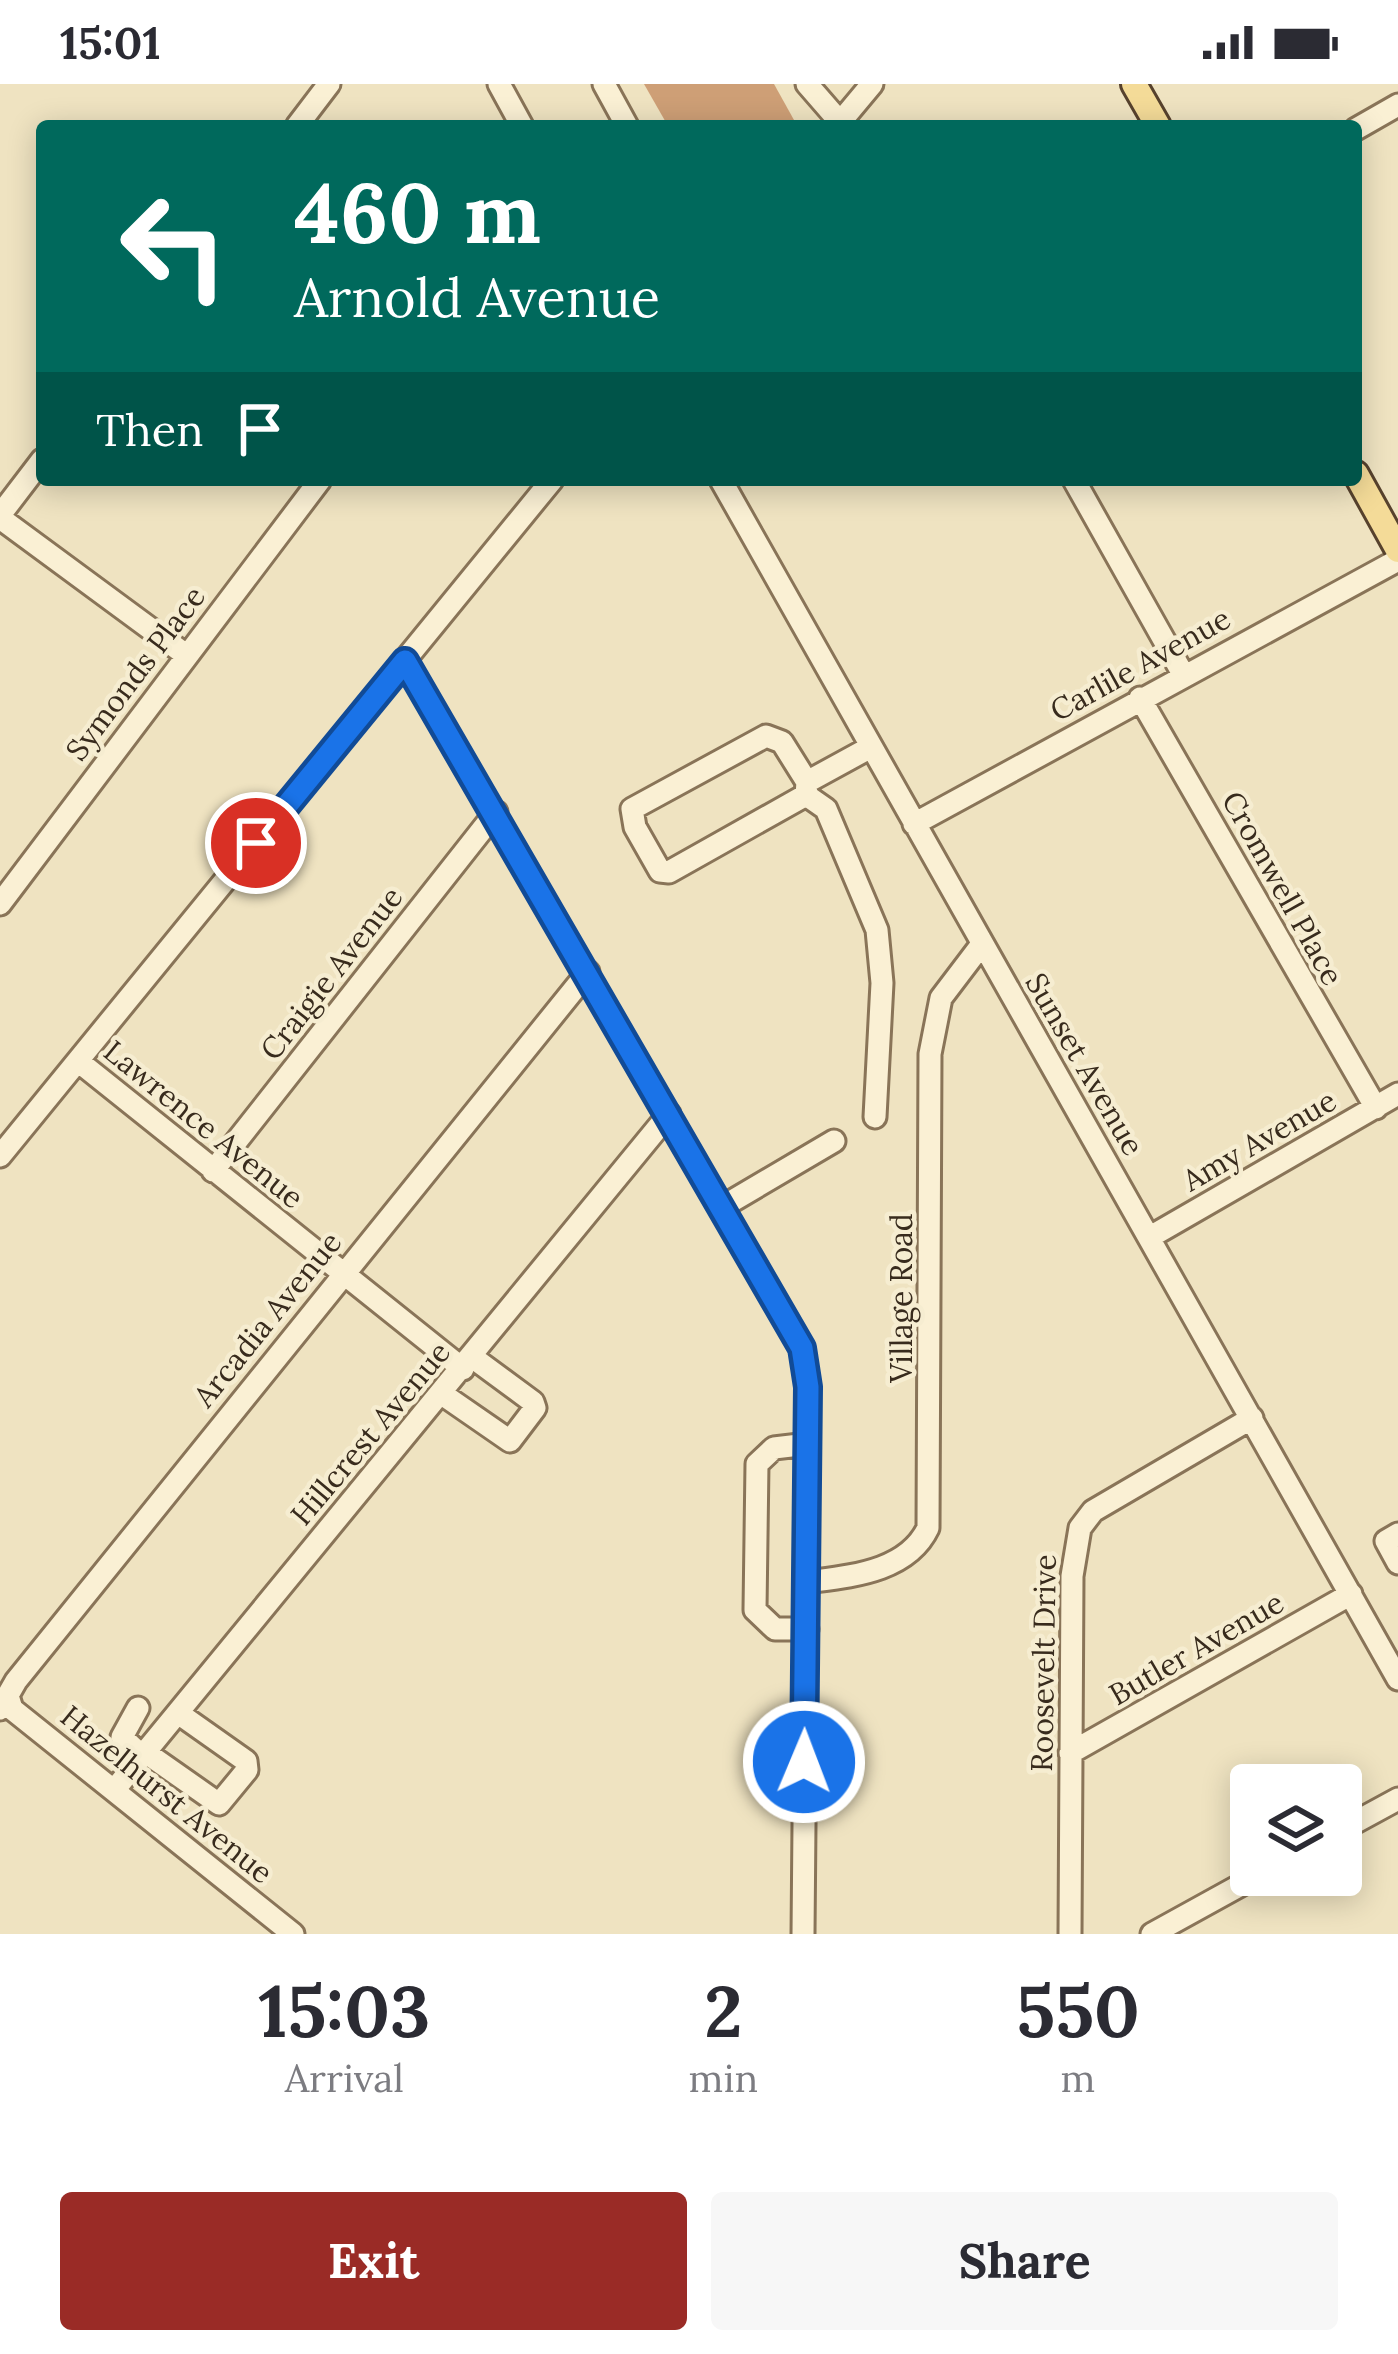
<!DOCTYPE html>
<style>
body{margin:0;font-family:Lora,serif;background:#f7f7f7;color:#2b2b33;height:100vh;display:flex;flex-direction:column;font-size:45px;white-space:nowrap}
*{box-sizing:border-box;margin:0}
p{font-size:39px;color:#7c7c81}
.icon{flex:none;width:66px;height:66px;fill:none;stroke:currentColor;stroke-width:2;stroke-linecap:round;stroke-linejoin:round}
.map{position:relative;height:1850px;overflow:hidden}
.panel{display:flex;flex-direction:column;background:#fff;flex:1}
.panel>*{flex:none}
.guide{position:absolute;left:36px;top:36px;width:1326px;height:366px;border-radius:12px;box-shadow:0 6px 30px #0003;background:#00695c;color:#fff;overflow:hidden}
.fabs{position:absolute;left:1230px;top:1680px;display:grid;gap:24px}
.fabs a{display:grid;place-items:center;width:132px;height:132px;border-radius:12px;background:#fff;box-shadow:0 6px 30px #0003;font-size:60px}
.pin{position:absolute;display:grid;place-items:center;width:102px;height:102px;color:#fff;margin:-51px;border:6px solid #fff;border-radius:50%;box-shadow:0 3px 12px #0007}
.me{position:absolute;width:132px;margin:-66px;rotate:1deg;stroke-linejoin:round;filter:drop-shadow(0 0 9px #0008)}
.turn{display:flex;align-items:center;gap:42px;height:252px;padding:0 60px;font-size:54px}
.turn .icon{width:156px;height:156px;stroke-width:2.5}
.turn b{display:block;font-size:84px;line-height:102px}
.then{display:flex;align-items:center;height:114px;padding:0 60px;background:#0003;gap:24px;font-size:45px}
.eta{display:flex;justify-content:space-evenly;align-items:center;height:204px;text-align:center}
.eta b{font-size:72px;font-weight:700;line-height:84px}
.cta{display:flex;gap:24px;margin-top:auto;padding:24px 60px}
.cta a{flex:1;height:138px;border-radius:12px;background:#9a2b26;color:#fff;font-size:48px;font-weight:700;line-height:138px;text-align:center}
.cta a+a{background:#f7f7f7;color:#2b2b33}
.status{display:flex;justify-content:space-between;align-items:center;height:84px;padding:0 60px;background:#fff;direction:ltr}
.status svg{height:33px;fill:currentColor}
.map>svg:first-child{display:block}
</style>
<div class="status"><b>15:01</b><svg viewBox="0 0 49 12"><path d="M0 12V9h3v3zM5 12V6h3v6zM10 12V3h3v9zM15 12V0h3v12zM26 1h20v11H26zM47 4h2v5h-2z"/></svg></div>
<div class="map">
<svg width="1398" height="1850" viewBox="0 0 1398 1850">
<rect width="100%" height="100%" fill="#efe3c1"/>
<!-- building -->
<path fill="#ce9f76" d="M 644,0 L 774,0 L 794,36 L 784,42 L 668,42 Z"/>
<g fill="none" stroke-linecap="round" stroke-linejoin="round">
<!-- minor casing -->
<g stroke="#897458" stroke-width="27">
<path id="minor" d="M 499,0 L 522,42
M 604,0 L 627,42
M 807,0 L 840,38
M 297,42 L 329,0
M 837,42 L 872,0
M 1356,45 L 1398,21
M 721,396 L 1398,1595
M 1074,396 L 1183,590
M 0,431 L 42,376
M 0,434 L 186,571
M 405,577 L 802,1264 L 808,1303 L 803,1850
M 1140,614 L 1376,1024
M 807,698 L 806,711 L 669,788 L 660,787 L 635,743 L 632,725 L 766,652 L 782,658 L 807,698 L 871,663
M 806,711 L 826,725 L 877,846 L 882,899 L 875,1033
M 914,740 L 1398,476
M 0,820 L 320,396
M 78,977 L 463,1285
M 0,1072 L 552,396
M 213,1087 L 496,728
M 722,1123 L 834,1057
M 1150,1153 L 1398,1010
M 442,1310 L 510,1357 L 535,1324 L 533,1318 L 472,1273
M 1398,1450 L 1386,1457 L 1398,1479
M 807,1498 C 851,1492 907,1488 928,1444 L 930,970 L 941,914 L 982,860
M 807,1545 L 775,1545 L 755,1526 L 757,1380 L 774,1364 L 808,1360
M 9,1615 L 12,1625 L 293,1850
M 138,1624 L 122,1653 L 142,1672
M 0,1625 L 16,1597 L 588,888
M 145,1668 L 219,1720 L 247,1686 L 246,1677 L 178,1629
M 1070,1669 L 1351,1510
M 115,1705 L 669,1030
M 1341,1746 L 1398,1715
M 1070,1850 L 1072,1492 L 1080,1444 L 1093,1427 L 1252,1334
M 1152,1850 L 1259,1791"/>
</g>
<!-- major casing -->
<g stroke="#57422d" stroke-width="30">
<path id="major" d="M 1134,0 L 1158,42
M 1356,390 L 1398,466"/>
</g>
<!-- minor -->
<use href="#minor" stroke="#faf0d4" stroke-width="21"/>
<!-- major -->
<use href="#major" stroke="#f4db98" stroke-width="24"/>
</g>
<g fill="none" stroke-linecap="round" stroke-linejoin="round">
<!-- route casing -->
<g stroke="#114b97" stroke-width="30">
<path id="route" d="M 256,759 L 405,577 L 802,1264 L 808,1303 L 804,1678"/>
</g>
<!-- route -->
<use href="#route" stroke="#1a73e8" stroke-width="21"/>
</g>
<g text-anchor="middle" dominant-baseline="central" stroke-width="9" stroke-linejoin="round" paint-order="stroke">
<!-- street labels -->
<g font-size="30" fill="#382b1d" stroke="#f6edd1">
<text transform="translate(1140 580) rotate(-29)">Carlile Avenue</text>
<text transform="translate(135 589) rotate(-53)">Symonds Place</text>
<text transform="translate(1283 804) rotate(61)">Cromwell Place</text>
<text transform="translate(331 889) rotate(-52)">Craigie Avenue</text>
<text transform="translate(1085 980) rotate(60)">Sunset Avenue</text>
<text transform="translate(204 1040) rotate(39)">Lawrence Avenue</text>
<text transform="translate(1259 1056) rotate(-30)">Amy Avenue</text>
<text transform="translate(901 1214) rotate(-90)">Village Road</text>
<text transform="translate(267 1235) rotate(-51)">Arcadia Avenue</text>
<text transform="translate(370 1349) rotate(-50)">Hillcrest Avenue</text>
<text transform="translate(1196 1564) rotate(-30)">Butler Avenue</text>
<text transform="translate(1043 1579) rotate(-89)">Roosevelt Drive</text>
<text transform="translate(167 1710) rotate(39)">Hazelhurst Avenue</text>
</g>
</g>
</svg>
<div class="fabs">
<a><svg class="icon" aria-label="layers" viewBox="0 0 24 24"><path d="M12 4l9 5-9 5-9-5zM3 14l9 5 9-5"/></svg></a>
</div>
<div class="pin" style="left:256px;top:759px;background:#d93025"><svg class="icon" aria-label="arrive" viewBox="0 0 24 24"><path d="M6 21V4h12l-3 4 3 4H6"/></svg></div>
<svg class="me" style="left:804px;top:1678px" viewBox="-20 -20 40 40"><circle r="17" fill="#1a73e8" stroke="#fff" stroke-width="3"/><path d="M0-11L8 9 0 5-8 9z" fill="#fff"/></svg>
<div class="guide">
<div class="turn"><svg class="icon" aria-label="left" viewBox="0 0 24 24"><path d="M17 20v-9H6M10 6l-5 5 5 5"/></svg><div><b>460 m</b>Arnold Avenue</div></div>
<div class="then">Then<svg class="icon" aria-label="arrive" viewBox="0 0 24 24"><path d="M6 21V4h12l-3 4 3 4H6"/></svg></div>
</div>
</div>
<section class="panel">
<div class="eta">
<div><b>15:03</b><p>Arrival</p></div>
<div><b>2</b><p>min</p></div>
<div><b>550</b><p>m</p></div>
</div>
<div class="cta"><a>Exit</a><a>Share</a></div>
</section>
